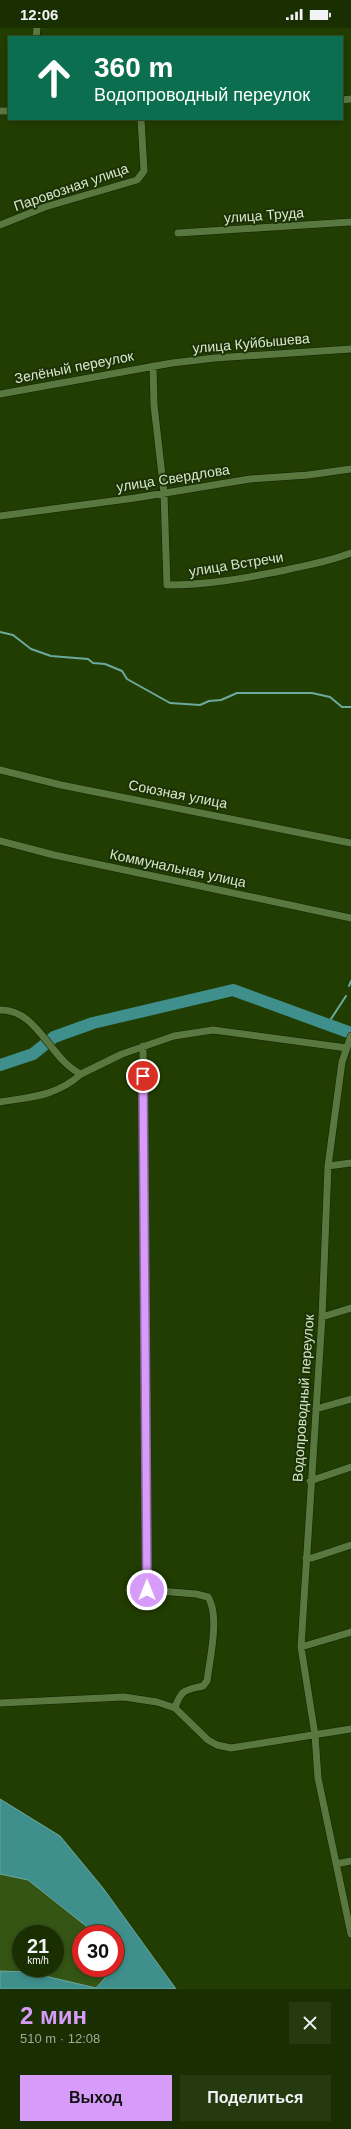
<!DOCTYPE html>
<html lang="ru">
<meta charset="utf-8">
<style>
body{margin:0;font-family:Arial,sans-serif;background:#263a10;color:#f1f3f6;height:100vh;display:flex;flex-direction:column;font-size:15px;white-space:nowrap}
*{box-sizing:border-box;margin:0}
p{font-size:13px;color:#9fa899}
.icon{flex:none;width:22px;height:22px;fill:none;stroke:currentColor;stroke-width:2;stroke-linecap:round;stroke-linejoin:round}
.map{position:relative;height:1961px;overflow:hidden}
.drawer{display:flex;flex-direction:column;background:#192e01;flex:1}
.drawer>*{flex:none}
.banner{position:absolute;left:8px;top:8px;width:335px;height:84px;border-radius:0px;box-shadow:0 2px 6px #0003,0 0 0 1px #374a23;background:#0b6e4f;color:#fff;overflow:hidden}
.speed{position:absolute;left:12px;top:1897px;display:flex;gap:8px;font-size:20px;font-weight:700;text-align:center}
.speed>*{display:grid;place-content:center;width:52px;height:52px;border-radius:50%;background:#192e01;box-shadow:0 2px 6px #0003,0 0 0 1px #374a23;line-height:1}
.speed small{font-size:10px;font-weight:400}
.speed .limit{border:6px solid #d22;background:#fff;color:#111}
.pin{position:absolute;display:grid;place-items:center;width:34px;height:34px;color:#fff;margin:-17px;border:2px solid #fff;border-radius:50%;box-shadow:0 1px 4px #0007}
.me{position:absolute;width:44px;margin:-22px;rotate:0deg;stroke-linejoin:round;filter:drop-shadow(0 0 3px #0008)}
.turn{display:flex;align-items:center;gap:14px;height:84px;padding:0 20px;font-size:18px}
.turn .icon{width:52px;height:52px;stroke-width:2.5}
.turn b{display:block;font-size:28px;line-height:34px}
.round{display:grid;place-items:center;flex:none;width:42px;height:42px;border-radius:0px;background:#263a10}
.overview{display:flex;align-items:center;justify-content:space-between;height:68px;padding:0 20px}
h1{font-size:24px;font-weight:600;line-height:30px;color:#d79bf9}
.cta{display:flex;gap:8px;margin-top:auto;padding:8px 20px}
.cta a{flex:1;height:46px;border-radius:0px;background:#d79bf9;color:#111;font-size:16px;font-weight:600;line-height:46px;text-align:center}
.cta a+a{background:#263a10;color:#f1f3f6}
.status{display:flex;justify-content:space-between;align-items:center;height:28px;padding:0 20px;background:#192e01;direction:ltr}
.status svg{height:11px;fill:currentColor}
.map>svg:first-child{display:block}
</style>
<div class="status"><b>12:06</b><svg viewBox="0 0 49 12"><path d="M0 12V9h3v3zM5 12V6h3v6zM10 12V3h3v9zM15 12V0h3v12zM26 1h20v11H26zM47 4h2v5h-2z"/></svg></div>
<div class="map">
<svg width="351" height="1961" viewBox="0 0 351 1961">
<rect width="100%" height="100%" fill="#213d01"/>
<!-- green -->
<path fill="#345513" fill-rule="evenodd" d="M 0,1846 L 28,1852 L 86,1898 L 92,1906 L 81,1906 L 81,1940 L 109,1940 L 105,1950 L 96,1960 L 28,1944 L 0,1943 ZM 21,1906 L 55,1906 L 55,1940 L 21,1940 Z"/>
<!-- water -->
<path fill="#3f8f8d" stroke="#6caa9f" d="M 0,1771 L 60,1808 L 103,1860 L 176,1961 L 0,1961 L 0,1943 L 28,1944 L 96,1960 L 105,1950 L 109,1940 L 115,1940 L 115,1906 L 92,1906 L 86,1898 L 28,1852 L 0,1846 Z"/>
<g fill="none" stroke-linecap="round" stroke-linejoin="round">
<!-- stream -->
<path stroke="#6caa9f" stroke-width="2" d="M 0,604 L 13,607 L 31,621 L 51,628 L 88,631 L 93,635 L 105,636 L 122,643 L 127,651 L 170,675 L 200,677 L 209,673 L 221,672 L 237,665 L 312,665 L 330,669 L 342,679 L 351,679
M 349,958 L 351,953
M 329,994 L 346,968"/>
<!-- river -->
<path stroke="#3f8f8d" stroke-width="12" d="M 0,1037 L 33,1026 L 54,1009 L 93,995 L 233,962 L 351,1005"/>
<!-- minor casing -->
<g stroke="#122104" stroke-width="8">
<path id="minor" d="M 36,9 L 37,0
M 342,72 L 351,71
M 0,83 L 9,83
M 0,197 L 45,179 L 137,152 L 144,143 L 141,91
M 178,205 L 351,194
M 153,338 L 154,377 L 164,465 L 167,557 C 208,557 246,550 286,542 C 308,537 330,533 351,525
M 0,366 L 172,335 L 215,330 L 351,321
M 0,488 L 135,470 L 250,451 L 308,447 L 351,441
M 0,742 L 61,757 L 351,815
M 0,813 L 54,827 L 351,890
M 0,982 C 38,981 50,1032 81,1046 L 122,1026 L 174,1008 L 213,1002 L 347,1020
M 351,1008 L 342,1034 L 328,1138 L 322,1289 L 301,1619 L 315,1707 L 318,1750 L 351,1906
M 143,1018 L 147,1562 L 196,1566 L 208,1569 C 220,1587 210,1630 207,1653 L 203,1658 C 186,1662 181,1661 175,1680
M 0,1074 C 31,1069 57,1068 81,1046
M 328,1138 L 351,1135
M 322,1289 L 351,1280
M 316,1381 L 351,1371
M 310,1453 L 351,1439
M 306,1530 L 312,1530 L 351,1517
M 301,1619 L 351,1604
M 0,1675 L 124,1669 L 157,1674 L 175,1680 L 208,1712 L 217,1717 L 231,1720 L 351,1701
M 336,1836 L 351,1833"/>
</g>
<!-- minor -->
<use href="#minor" stroke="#597840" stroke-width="7"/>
</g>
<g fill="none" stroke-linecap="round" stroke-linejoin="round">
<!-- route casing -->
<g stroke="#8c65a2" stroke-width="10">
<path id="route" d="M 143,1048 L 147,1562"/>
</g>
<!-- route -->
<use href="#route" stroke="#d79bf9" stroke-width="7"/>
</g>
<g text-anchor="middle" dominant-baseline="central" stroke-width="4" stroke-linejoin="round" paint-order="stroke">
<!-- street labels -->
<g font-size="14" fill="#d6e8ca" stroke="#1c3206">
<text transform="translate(71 159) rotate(-19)">Паровозная улица</text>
<text transform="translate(264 187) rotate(-4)">улица Труда</text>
<text transform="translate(251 315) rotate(-5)">улица Куйбышева</text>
<text transform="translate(74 339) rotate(-11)">Зелёный переулок</text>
<text transform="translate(173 450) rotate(-9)">улица Свердлова</text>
<text transform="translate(236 536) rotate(-9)">улица Встречи</text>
<text transform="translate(178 766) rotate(11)">Союзная улица</text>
<text transform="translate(178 840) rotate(12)">Коммунальная улица</text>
<text transform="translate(303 1370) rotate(-86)">Водопроводный переулок</text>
</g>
</g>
</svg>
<div class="speed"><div>21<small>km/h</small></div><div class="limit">30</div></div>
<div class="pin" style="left:143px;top:1048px;background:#d93025"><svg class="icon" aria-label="arrive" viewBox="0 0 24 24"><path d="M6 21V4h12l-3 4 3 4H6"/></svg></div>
<svg class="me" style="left:147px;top:1562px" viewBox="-20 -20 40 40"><circle r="17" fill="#d79bf9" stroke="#fff" stroke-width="3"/><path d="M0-11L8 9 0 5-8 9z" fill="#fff"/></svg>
<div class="banner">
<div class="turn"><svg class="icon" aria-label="ahead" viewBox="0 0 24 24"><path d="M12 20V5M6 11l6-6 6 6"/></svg><div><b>360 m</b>Водопроводный переулок</div></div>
</div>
</div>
<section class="drawer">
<div class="overview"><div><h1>2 мин</h1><p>510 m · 12:08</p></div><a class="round"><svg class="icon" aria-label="close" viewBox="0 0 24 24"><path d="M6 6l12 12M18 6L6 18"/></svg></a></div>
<div class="cta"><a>Выход</a><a>Поделиться</a></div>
</section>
